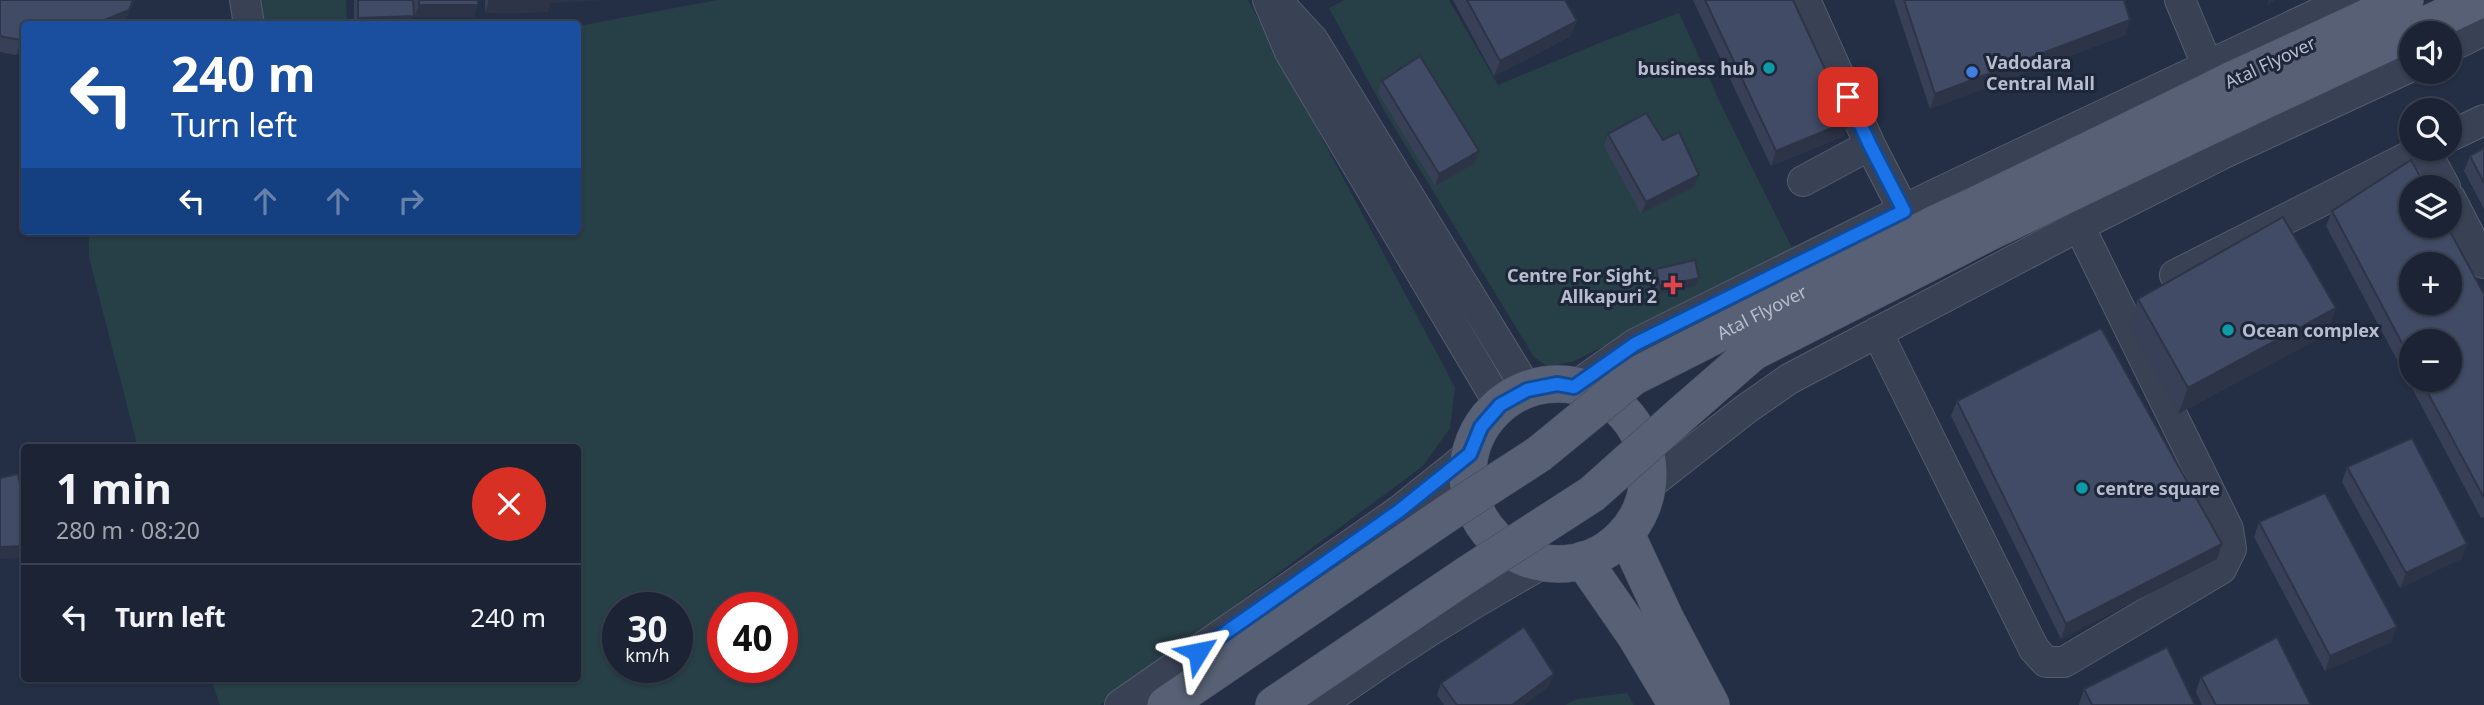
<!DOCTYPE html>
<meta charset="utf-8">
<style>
body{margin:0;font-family:"Noto Sans",sans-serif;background:#282f40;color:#f1f3f6;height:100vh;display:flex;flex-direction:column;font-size:26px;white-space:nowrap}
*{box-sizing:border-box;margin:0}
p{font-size:23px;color:#a0a4ac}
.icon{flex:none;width:38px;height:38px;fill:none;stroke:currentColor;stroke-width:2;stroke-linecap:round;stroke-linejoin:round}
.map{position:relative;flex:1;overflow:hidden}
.details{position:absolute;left:21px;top:444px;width:560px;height:238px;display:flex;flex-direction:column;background:#1b2334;border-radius:7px;box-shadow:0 2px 5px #0004,0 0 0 2px #39404f}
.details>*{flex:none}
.hud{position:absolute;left:21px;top:21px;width:560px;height:214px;border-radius:7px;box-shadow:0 2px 5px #0004,0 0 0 2px #39404f;background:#1a4fa0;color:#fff;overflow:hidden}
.buttons{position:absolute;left:2399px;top:21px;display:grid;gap:14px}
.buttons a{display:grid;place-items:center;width:63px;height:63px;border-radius:50%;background:#1b2334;box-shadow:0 2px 5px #0004,0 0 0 2px #39404f;font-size:35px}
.speed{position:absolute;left:602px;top:592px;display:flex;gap:14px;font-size:35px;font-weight:700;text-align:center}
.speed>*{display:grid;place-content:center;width:91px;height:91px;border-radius:50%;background:#1b2334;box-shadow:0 2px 5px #0004,0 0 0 2px #39404f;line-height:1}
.speed small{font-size:18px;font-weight:400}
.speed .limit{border:10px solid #d22;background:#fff;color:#111}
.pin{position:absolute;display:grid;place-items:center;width:60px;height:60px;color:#fff;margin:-30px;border-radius:14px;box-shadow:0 4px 10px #0006}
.me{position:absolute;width:77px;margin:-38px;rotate:55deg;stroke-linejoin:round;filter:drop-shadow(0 0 5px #0008)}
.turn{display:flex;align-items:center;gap:24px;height:147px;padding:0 35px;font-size:32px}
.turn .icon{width:91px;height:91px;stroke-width:2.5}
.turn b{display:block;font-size:49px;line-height:60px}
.lanes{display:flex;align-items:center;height:66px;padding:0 35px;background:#0003;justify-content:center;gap:35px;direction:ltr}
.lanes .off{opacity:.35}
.round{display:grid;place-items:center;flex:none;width:74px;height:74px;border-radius:37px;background:#282f40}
.head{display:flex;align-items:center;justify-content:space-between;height:119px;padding:0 35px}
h1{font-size:42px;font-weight:700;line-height:52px}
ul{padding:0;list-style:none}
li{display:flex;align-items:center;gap:21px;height:105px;padding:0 35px;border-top:2px solid #39404f}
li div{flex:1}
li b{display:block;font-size:26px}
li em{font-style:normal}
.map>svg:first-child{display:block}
</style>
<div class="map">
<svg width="2484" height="705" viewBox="0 0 2484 705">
<rect width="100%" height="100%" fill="#242f45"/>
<!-- green -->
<path fill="#273f46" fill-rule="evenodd" d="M 251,0 L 346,0 L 347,24 L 255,24 Z
M 717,0 L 1248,0 L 1455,387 L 1450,428 L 1423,466 L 1100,705 L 220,705 L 211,679 L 578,679 L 578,448 L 138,448 L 89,258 L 89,231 L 578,231 L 578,26 ZM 618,607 L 677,607 L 677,667 L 618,667 ZM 723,607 L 782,607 L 782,667 L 723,667 Z
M 1344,0 L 1449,0 L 1498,85 L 1599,43 L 1679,13 L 1726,115 L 1794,252 L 1574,361 L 1548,367 L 1534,357 L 1385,112 L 1329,8 Z
M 1627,693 L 1634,705 L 1565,705 L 1577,699 Z"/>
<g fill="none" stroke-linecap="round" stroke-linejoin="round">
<!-- minor casing -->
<g stroke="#555c6e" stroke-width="32">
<path id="minor" d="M 245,0 L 249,24
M 1268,0 L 1290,52 L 1500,405
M 1276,0 L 1313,40 L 1527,389
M 1805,0 L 1870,145 L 1904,211
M 2180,0 L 2215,84
M 2450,47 L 2484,30
M 2450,136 L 2484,120
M 2424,149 L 2445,187
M 1803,181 L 1870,145
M 2450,198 L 2484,263
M 2175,275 L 2424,149
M 1877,332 L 2034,649 L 2046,662 L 2064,662 L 2221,569 L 2231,549 L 2228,529 L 2079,226
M 1574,387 L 1635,344 L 1938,193 L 2347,0
M 1649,485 L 1746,409 L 1789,379 L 2079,226 L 2224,153 L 2412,66
M 1120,705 L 1399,511 L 1470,454
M 1320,705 C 1391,654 1466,606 1542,564"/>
</g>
<!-- major casing -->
<g stroke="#434a5d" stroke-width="38">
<g id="major">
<path d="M 2232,80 L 2405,0"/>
<path d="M 2248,108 L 2479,0"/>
<path d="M 1976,205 L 2202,95"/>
<path d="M 1991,231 L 2212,125"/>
<path id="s1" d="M 1633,377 L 1935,224"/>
<circle cx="1558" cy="474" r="90"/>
<path d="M 1684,412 L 1753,352 L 1954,250"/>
<path d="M 1626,534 L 1666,620 L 1711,705"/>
<path d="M 1583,560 L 1635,635 L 1677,705"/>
<path d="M 1166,705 L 1445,515"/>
<path d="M 1274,705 L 1468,574"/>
</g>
</g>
<!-- minor -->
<use href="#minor" stroke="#394154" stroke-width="30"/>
<!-- major -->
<use href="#major" stroke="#576074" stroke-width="37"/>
<!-- major-bridge casing -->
<g stroke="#434a5d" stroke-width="38" stroke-linecap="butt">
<path id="major-bridge" d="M 2202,95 L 2232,80
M 2212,125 L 2248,108
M 1935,224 L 1976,205
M 1954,250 L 1991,231
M 1445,515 L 1539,454 L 1633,377
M 1468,574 L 1592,494 L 1684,412"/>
</g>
<!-- major-bridge -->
<use href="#major-bridge" stroke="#576074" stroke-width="37"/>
</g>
<!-- wall -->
<path fill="#384057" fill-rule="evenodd" d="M 0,0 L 135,0 L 123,24 L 24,24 L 24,54 L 16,55 L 0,52 Z
M 354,0 L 413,0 L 411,24 L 354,24 Z
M 414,0 L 478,0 L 474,17 L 414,17 Z
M 485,0 L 551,0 L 547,12 L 485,13 Z
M 1453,0 L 1565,0 L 1571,36 L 1494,76 Z
M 1693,0 L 1793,0 L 1844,136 L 1771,166 Z
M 1894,0 L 2124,0 L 2130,20 L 2125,35 L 1930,109 Z
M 1382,81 L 1475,163 L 1435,186 L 1378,93 Z
M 1608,134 L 1694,187 L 1641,214 L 1604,146 Z
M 2484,148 L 2484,209 L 2464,171 L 2470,156 Z
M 2332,211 L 2484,294 L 2484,517 L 2481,518 L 2326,226 ZM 2412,341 L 2450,380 L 2412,380 Z
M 1656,269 L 1699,278 L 1696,286 L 1657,295 L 1653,277 Z
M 2138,299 L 2327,334 L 2178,414 L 2129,325 Z
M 1957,401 L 2217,559 L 2061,639 L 1951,416 Z
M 2347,467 L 2467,544 L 2461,559 L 2400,588 L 2342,482 Z
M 2259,522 L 2392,642 L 2325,671 L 2254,537 Z
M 2201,677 L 2311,705 L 2202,705 L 2196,692 Z
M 1441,683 L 1549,686 L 1524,705 L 1444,705 L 1437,695 Z
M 2084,689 L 2195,705 L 2079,705 L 2079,704 Z"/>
<!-- shaded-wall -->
<path fill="#2e3447" d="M 133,0 L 135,0 L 123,24 L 95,24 Z
M 553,0 L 604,0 L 552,3 Z
M 2268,0 L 2276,0 L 2267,5 Z
M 489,1 L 551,1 L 547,12 L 485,13 Z
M 419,5 L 478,5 L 474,17 L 414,17 Z
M 414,16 L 411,24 L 356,24 L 358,18 Z
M 2130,20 L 2125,35 L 1930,109 L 1935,94 Z
M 1577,21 L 1571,36 L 1494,76 L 1500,61 Z
M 22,40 L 24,40 L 24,54 L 16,55 Z
M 1849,121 L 1844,136 L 1771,166 L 1776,151 Z
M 1479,151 L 1475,163 L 1435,186 L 1439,174 Z
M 1699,175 L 1694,187 L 1641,214 L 1646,202 Z
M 1699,278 L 1696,286 L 1657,295 L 1660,287 Z
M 2336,308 L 2327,334 L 2178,414 L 2188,388 Z
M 2222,544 L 2217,559 L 2061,639 L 2066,624 Z
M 2467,544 L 2461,559 L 2400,588 L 2406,573 Z
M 24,546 L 24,558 L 0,559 L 0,547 Z
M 2397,627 L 2392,642 L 2325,671 L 2330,656 Z
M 1554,674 L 1549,686 L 1524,705 L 1512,705 Z"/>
<!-- building -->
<path fill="#414b65" stroke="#2e3447" stroke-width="2" fill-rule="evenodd" d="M 0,0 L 133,0 L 129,10 L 95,24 L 24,24 L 24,40 L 22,40 L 3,37 L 0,35 Z
M 358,0 L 413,0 L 414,16 L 358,18 Z
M 419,0 L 478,0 L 478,5 L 419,5 Z
M 489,0 L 551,0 L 551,1 L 489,1 Z
M 1467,0 L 1565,0 L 1577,21 L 1500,61 Z
M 1705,0 L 1793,0 L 1849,121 L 1776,151 Z
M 1904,0 L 2124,0 L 2130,20 L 1935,94 Z
M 1420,56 L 1479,151 L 1439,174 L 1382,81 Z
M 1646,113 L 1663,140 L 1679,132 L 1699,175 L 1646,202 L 1608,134 Z
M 2484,148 L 2484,183 L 2470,156 Z
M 2411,160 L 2426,187 L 2412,187 L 2412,226 L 2447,226 L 2484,294 L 2484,498 L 2421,380 L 2450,380 L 2450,341 L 2412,341 L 2412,362 L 2332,211 ZM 2412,264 L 2450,264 L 2450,303 L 2412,303 Z
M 2283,217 L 2336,308 L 2188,388 L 2138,299 Z
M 1695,260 L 1699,278 L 1660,287 L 1656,269 Z
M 2101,328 L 2222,544 L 2066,624 L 1957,401 Z
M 2412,438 L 2467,544 L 2406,573 L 2347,467 Z
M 18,474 L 22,494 L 24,494 L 24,546 L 0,547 L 0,478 Z
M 2325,493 L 2397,627 L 2330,656 L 2259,522 Z
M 1524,627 L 1554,674 L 1512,705 L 1457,705 L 1441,683 Z
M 2277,637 L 2311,705 L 2216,705 L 2201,677 Z
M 2167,647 L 2195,705 L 2092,705 L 2084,689 Z"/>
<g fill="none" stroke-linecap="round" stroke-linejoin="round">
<!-- route casing -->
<g stroke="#114b97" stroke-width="18">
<path id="route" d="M 1198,652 L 1399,511 L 1470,454 L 1481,427 L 1500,405 L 1527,390 L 1557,384 L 1574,387 L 1635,344 L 1904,211 L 1870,145 L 1848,97"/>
</g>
<!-- route -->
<use href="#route" stroke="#1a73e8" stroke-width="12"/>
</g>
<!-- markers -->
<g fill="#0f9aa8" stroke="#1e2639" stroke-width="2.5">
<circle cx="1769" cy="68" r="7"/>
<circle cx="2228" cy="330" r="7"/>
<circle cx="2082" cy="488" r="7"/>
</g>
<circle fill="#3f7fe0" stroke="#1e2639" stroke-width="2.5" cx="1972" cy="72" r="7"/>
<path fill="#e0444e" stroke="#1e2639" stroke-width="2.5" d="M1669.5 274.5h7v7h7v7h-7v7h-7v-7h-7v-7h7z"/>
<g text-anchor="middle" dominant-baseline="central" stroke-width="6" stroke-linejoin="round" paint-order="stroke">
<!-- poi labels -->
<g font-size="18" font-weight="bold" fill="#b7bdce" stroke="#1e2639" text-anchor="start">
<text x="1986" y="62">Vadodara<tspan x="1986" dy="21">Central Mall</tspan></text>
<text x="1755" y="68" text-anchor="end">business hub</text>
<text x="1657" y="275" text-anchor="end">Centre For Sight,<tspan x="1657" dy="21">Allkapuri 2</tspan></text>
<text x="2242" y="330">Ocean complex</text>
<text x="2096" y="488">centre square</text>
</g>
<!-- street labels -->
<g font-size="18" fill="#b7bdce" stroke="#1e2639">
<text transform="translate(2270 62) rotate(-25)">Atal Flyover</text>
<text stroke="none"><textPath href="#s1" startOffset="144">Atal Flyover</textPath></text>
</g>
</g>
</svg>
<div class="buttons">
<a><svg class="icon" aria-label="sound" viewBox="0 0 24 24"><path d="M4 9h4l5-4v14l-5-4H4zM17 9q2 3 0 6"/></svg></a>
<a><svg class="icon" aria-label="search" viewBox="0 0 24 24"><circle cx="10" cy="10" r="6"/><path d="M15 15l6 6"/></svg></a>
<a><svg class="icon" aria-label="layers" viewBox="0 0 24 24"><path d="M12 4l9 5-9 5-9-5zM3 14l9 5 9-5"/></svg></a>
<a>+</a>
<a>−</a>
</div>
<div class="speed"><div>30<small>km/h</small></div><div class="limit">40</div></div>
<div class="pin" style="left:1848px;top:97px;background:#d93025"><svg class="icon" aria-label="arrive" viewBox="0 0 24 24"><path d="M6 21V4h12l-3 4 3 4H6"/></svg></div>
<svg class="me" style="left:1198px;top:652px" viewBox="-20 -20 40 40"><path d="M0-17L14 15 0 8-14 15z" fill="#1a73e8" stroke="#fff" stroke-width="4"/></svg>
<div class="hud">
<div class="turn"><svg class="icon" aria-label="left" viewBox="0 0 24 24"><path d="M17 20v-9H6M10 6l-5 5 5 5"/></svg><div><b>240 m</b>Turn left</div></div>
<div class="lanes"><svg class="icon" aria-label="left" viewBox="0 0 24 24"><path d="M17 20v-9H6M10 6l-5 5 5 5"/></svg><svg class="icon off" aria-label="ahead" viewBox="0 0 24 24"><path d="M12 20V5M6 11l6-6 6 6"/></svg><svg class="icon off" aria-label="ahead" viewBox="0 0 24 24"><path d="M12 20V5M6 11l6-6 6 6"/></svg><svg class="icon off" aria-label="right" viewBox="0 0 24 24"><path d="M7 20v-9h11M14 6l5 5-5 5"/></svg></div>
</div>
<section class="details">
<div class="head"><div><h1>1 min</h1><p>280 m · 08:20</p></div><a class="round" style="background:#d93025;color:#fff"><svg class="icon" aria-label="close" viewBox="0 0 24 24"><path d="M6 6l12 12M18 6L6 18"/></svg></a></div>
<ul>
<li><svg class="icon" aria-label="left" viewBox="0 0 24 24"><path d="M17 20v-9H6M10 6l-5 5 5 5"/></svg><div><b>Turn left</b></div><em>240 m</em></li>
</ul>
</section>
</div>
